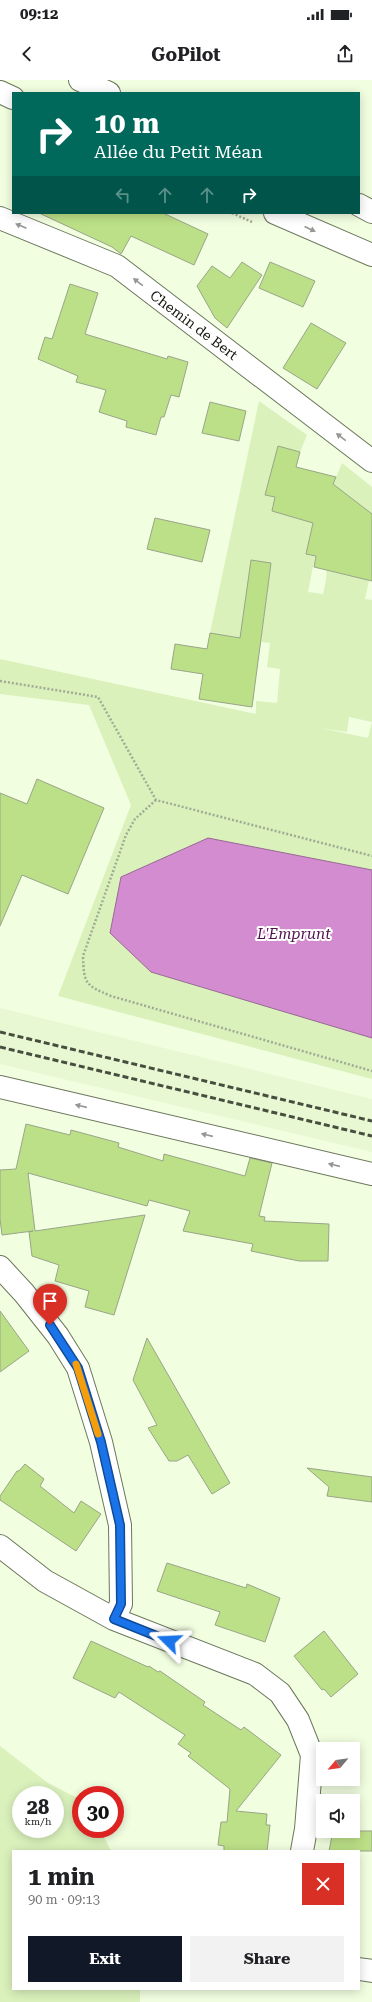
<!DOCTYPE html>
<meta charset="utf-8">
<style>
body{margin:0;font-family:"Roboto Serif",serif;background:#f2f2f2;color:#202124;height:100vh;display:flex;flex-direction:column;font-size:15px;white-space:nowrap}
*{box-sizing:border-box;margin:0}
p{font-size:13px;color:#757577}
.icon{flex:none;width:22px;height:22px;fill:none;stroke:currentColor;stroke-width:2;stroke-linecap:round;stroke-linejoin:round}
.map{position:relative;flex:1;overflow:hidden}
.side{position:absolute;left:12px;top:1770px;width:348px;height:140px;display:flex;flex-direction:column;background:#fff;border-radius:0px;box-shadow:0 2px 10px #0003}
.side>*{flex:none}
.hud{position:absolute;left:12px;top:12px;width:348px;height:122px;border-radius:0px;box-shadow:0 2px 10px #0003;background:#00695c;color:#fff;overflow:hidden}
.needle{width:26px;rotate:241deg}
.tools{position:absolute;left:316px;top:1662px;display:grid;gap:8px}
.tools a{display:grid;place-items:center;width:44px;height:44px;border-radius:0px;background:#fff;box-shadow:0 2px 10px #0003;font-size:20px}
.speed{position:absolute;left:12px;top:1706px;display:flex;gap:8px;font-size:20px;font-weight:700;text-align:center}
.speed>*{display:grid;place-content:center;width:52px;height:52px;border-radius:50%;background:#fff;box-shadow:0 2px 10px #0003;line-height:1}
.speed small{font-size:10px;font-weight:400}
.speed .limit{border:6px solid #d22;background:#fff;color:#111}
.pin{position:absolute;display:grid;place-items:center;width:34px;height:34px;color:#fff;margin:-41px -17px;border-radius:50% 50% 50% 0;rotate:-45deg;box-shadow:0 0 4px #0007}
.pin .icon{rotate:45deg}
.me{position:absolute;width:44px;margin:-22px;rotate:291deg;stroke-linejoin:round;filter:drop-shadow(0 0 3px #0008)}
.turn{display:flex;align-items:center;gap:14px;height:84px;padding:0 16px;font-size:18px}
.turn .icon{width:52px;height:52px;stroke-width:2.5}
.turn b{display:block;font-size:28px;line-height:34px}
.lanes{display:flex;align-items:center;height:38px;padding:0 16px;background:#0003;justify-content:center;gap:20px;direction:ltr}
.lanes .off{opacity:.35}
.round{display:grid;place-items:center;flex:none;width:42px;height:42px;border-radius:0px;background:#f2f2f2}
.summary{display:flex;align-items:center;justify-content:space-between;height:68px;padding:0 16px}
h1{font-size:24px;font-weight:700;line-height:30px}
.button{display:flex;gap:8px;margin-top:auto;padding:8px 16px}
.button a{flex:1;height:46px;border-radius:0px;background:#111827;color:#fff;font-size:16px;font-weight:700;line-height:46px;text-align:center}
.button a+a{background:#f2f2f2;color:#202124}
.status{display:flex;justify-content:space-between;align-items:center;height:28px;padding:0 20px;background:#fff;direction:ltr}
.status svg{height:11px;fill:currentColor}
header{display:flex;justify-content:space-between;align-items:center;height:52px;padding:0 16px;background:#fff;font-size:18px;font-weight:700}
.map>svg:first-child{display:block}
</style>
<div class="status"><b>09:12</b><svg viewBox="0 0 49 12"><path d="M0 12V9h3v3zM5 12V6h3v6zM10 12V3h3v9zM15 12V0h3v12zM26 1h20v11H26zM47 4h2v5h-2z"/></svg></div>
<header><svg class="icon" aria-label="back" viewBox="0 0 24 24"><path d="M15 5l-7 7 7 7"/></svg>GoPilot<svg class="icon" aria-label="share" viewBox="0 0 24 24"><path d="M12 15V3M7 8l5-5 5 5M5 13v7h14v-7"/></svg></header>
<div class="map">
<svg width="372" height="1922" viewBox="0 0 372 1922">
<rect width="100%" height="100%" fill="#f1fee0"/>
<!-- built -->
<path fill="#e7f8d2" d="M 0,928 L 372,1019 L 372,1072 L 0,984 Z"/>
<!-- green -->
<path fill="#daf1bc" fill-rule="evenodd" d="M 259,321 L 307,355 L 300,372 L 278,366 L 266,415 L 275,417 L 272,431 L 284,435 L 325,429 L 336,397 L 342,383 L 372,407 L 372,453 L 357,497 L 369,500 L 365,519 L 372,520 L 372,999 L 58,916 L 131,725 L 89,625 L 0,614 L 0,579 L 256,634 L 256,621 L 277,623 L 280,589 L 267,587 L 270,563 L 261,562 L 269,491 L 240,558 L 210,553 ZM 342,411 L 372,434 L 325,430 ZM 309,462 C 327,485 330,485 323,514 L 308,512 L 315,476 L 306,474 ZM 349,637 L 372,642 L 368,658 L 321,648 L 347,652 Z
M 0,1666 L 48,1703 L 81,1720 L 81,1749 L 100,1749 L 111,1771 L 13,1771 L 13,1909 L 140,1909 L 140,1922 L 0,1922 ZM 21,1715 L 55,1715 L 55,1749 L 21,1749 Z"/>
<!-- water -->
<path fill="#d38ccf" stroke="#996994" d="M 208,758 L 372,790 L 372,958 L 151,892 L 110,853 L 121,797 Z"/>
<!-- building -->
<path fill="#bce087" stroke="#99a589" d="M 39,133 L 163,133 L 208,154 L 194,185 L 131,156 L 121,174 L 112,167 Z
M 242,182 L 262,195 L 227,248 L 215,238 L 197,206 L 212,186 L 230,198 Z
M 270,182 L 315,201 L 303,227 L 259,208 Z
M 70,204 L 98,213 L 85,254 L 167,279 L 168,276 L 188,282 L 179,317 L 171,315 L 164,337 L 161,337 L 156,355 L 126,347 L 127,341 L 99,332 L 106,310 L 76,302 L 78,296 L 38,279 L 45,257 L 52,259 Z
M 311,243 L 346,263 L 317,309 L 283,288 Z
M 210,322 L 246,331 L 239,361 L 202,353 Z
M 278,366 L 300,372 L 296,387 L 336,397 L 333,404 L 372,434 L 372,501 L 314,487 L 316,476 L 306,474 L 313,443 L 272,431 L 275,417 L 265,415 Z
M 155,438 L 210,450 L 202,482 L 147,469 Z
M 251,480 L 271,483 L 252,627 L 199,619 L 203,594 L 171,589 L 175,564 L 207,569 L 210,553 L 240,558 Z
M 37,699 L 104,728 L 68,814 L 22,795 L 0,846 L 0,713 L 27,724 Z
M 26,1044 L 70,1055 L 71,1050 L 119,1063 L 118,1067 L 163,1081 L 164,1074 L 245,1096 L 250,1078 L 272,1083 L 259,1136 L 265,1137 L 264,1141 L 329,1144 L 328,1181 L 299,1181 L 251,1171 L 253,1164 L 183,1151 L 190,1131 L 149,1120 L 147,1126 L 28,1093 L 35,1151 L 145,1135 L 114,1235 L 85,1227 L 89,1211 L 55,1201 L 59,1185 L 32,1176 L 29,1152 L 33,1151 L 2,1155 L 0,1139 L 0,1090 L 16,1089 Z
M 0,1231 L 29,1271 L 0,1292 Z
M 147,1258 L 230,1403 L 212,1414 L 188,1375 L 177,1381 L 169,1381 L 148,1348 L 157,1345 L 133,1300 Z
M 25,1384 L 44,1399 L 40,1406 L 74,1433 L 81,1421 L 101,1434 L 76,1471 L 0,1420 L 0,1416 L 17,1391 L 19,1391 Z
M 307,1388 L 372,1397 L 372,1422 L 327,1416 L 329,1407 Z
M 167,1483 L 246,1508 L 247,1504 L 280,1518 L 265,1562 L 215,1545 L 220,1532 L 157,1511 Z
M 324,1551 L 358,1594 L 331,1617 L 324,1609 L 322,1610 L 294,1576 Z
M 91,1561 L 148,1587 L 149,1586 L 158,1592 L 160,1591 L 205,1622 L 203,1625 L 241,1650 L 244,1647 L 281,1675 L 236,1731 L 267,1734 L 266,1745 L 270,1745 L 267,1771 L 224,1771 L 224,1766 L 218,1765 L 221,1742 L 227,1742 L 230,1709 L 188,1676 L 191,1673 L 178,1664 L 185,1655 L 119,1612 L 115,1618 L 73,1598 Z
M 333,1751 L 372,1751 L 372,1771 L 329,1771 Z"/>
<g fill="none" stroke-linecap="round" stroke-linejoin="round">
<!-- minor casing -->
<g stroke="#6c775c" stroke-width="24">
<path id="minor" d="M 0,138 L 117,186 L 372,381
M 0,1007 L 372,1094
M 0,1187 L 24,1213 L 58,1256 L 78,1288 L 101,1362 L 120,1445 L 121,1524 L 114,1539
M 0,1466 L 45,1501 L 114,1539 L 255,1594 L 280,1613 L 298,1640 L 312,1675 L 306,1749 L 302,1771
M 359,1889 L 372,1891"/>
</g>
<!-- major casing -->
<g stroke="#6c775c" stroke-width="24">
<path id="major" d="M 80,0 L 109,13
M 0,12 L 13,18
M 359,125 L 372,132
M 275,133 L 372,175"/>
</g>
<!-- path -->
<path stroke="#a1ab94" stroke-width="2.5" stroke-dasharray="2 2" stroke-linecap="butt" d="M 232,133 L 252,142
M 0,601 L 98,617 L 156,720 L 372,776
M 156,720 L 135,739 L 126,755 L 83,876 C 84,904 85,905 111,916 L 372,991"/>
<!-- minor -->
<use href="#minor" stroke="#fff" stroke-width="22"/>
<!-- major -->
<use href="#major" stroke="#fff" stroke-width="22"/>
<!-- rail -->
<path stroke="#474e3f" stroke-width="3" stroke-dasharray="6 3" stroke-linecap="butt" d="M 0,952 L 372,1041
M 0,967 L 372,1056"/>
</g>
<!-- one-way arrows -->
<defs><path id="oneway-solid" d="M-6-.8H1V-3.2L6.5 0L1 3.2V.8H-6Z"/></defs>
<g fill="#949792">
<use href="#oneway-solid" transform="translate(21 146) rotate(-157)"/>
<use href="#oneway-solid" transform="translate(310 149) rotate(24)"/>
<use href="#oneway-solid" transform="translate(138 202) rotate(-143)"/>
<use href="#oneway-solid" transform="translate(341 357) rotate(-143)"/>
<use href="#oneway-solid" transform="translate(81 1026) rotate(-167)"/>
<use href="#oneway-solid" transform="translate(207 1055) rotate(-167)"/>
<use href="#oneway-solid" transform="translate(334 1085) rotate(-167)"/>
</g>
<g fill="none" stroke-linecap="round" stroke-linejoin="round">
<!-- route casing -->
<g stroke="#114b97" stroke-width="10">
<path id="route" d="M 50,1245 L 78,1288 L 101,1362 L 120,1445 L 121,1524 L 114,1539 L 169,1561"/>
</g>
<!-- route -->
<use href="#route" stroke="#1a73e8" stroke-width="7"/>
<!-- slow -->
<path stroke="#f59e0b" stroke-width="7" d="M 76,1284 L 98,1354"/>
</g>
<g text-anchor="middle" dominant-baseline="central" stroke-width="4" stroke-linejoin="round" paint-order="stroke">
<!-- street labels -->
<g font-size="14" fill="#12170c" stroke="#fff">
<text transform="translate(194 245) rotate(37)">Chemin de Bert</text>
</g>
<!-- water labels -->
<g font-size="15" font-style="italic" fill="#50114f" stroke="#fff">
<text x="294" y="854">L'Emprunt</text>
</g>
</g>
</svg>
<div class="tools">
<a><svg class="needle" viewBox="-14 -14 28 28"><path d="M0-13l5 13h-10z" fill="#e53935"/><path d="M0 13l5-13h-10z" fill="#757577"/></svg></a>
<a><svg class="icon" aria-label="sound" viewBox="0 0 24 24"><path d="M4 9h4l5-4v14l-5-4H4zM17 9q2 3 0 6"/></svg></a>
</div>
<div class="speed"><div>28<small>km/h</small></div><div class="limit">30</div></div>
<div class="pin" style="left:50px;top:1245px;background:#d93025"><svg class="icon" aria-label="arrive" viewBox="0 0 24 24"><path d="M6 21V4h12l-3 4 3 4H6"/></svg></div>
<svg class="me" style="left:169px;top:1561px" viewBox="-20 -20 40 40"><path d="M0-17L14 15 0 8-14 15z" fill="#1a73e8" stroke="#fff" stroke-width="4"/></svg>
<div class="hud">
<div class="turn"><svg class="icon" aria-label="right" viewBox="0 0 24 24"><path d="M7 20v-9h11M14 6l5 5-5 5"/></svg><div><b>10 m</b>Allée du Petit Méan</div></div>
<div class="lanes"><svg class="icon off" aria-label="left" viewBox="0 0 24 24"><path d="M17 20v-9H6M10 6l-5 5 5 5"/></svg><svg class="icon off" aria-label="ahead" viewBox="0 0 24 24"><path d="M12 20V5M6 11l6-6 6 6"/></svg><svg class="icon off" aria-label="ahead" viewBox="0 0 24 24"><path d="M12 20V5M6 11l6-6 6 6"/></svg><svg class="icon" aria-label="right" viewBox="0 0 24 24"><path d="M7 20v-9h11M14 6l5 5-5 5"/></svg></div>
</div>
<section class="side">
<div class="summary"><div><h1>1 min</h1><p>90 m · 09:13</p></div><a class="round" style="background:#d93025;color:#fff"><svg class="icon" aria-label="close" viewBox="0 0 24 24"><path d="M6 6l12 12M18 6L6 18"/></svg></a></div>
<div class="button"><a>Exit</a><a>Share</a></div>
</section>
</div>
